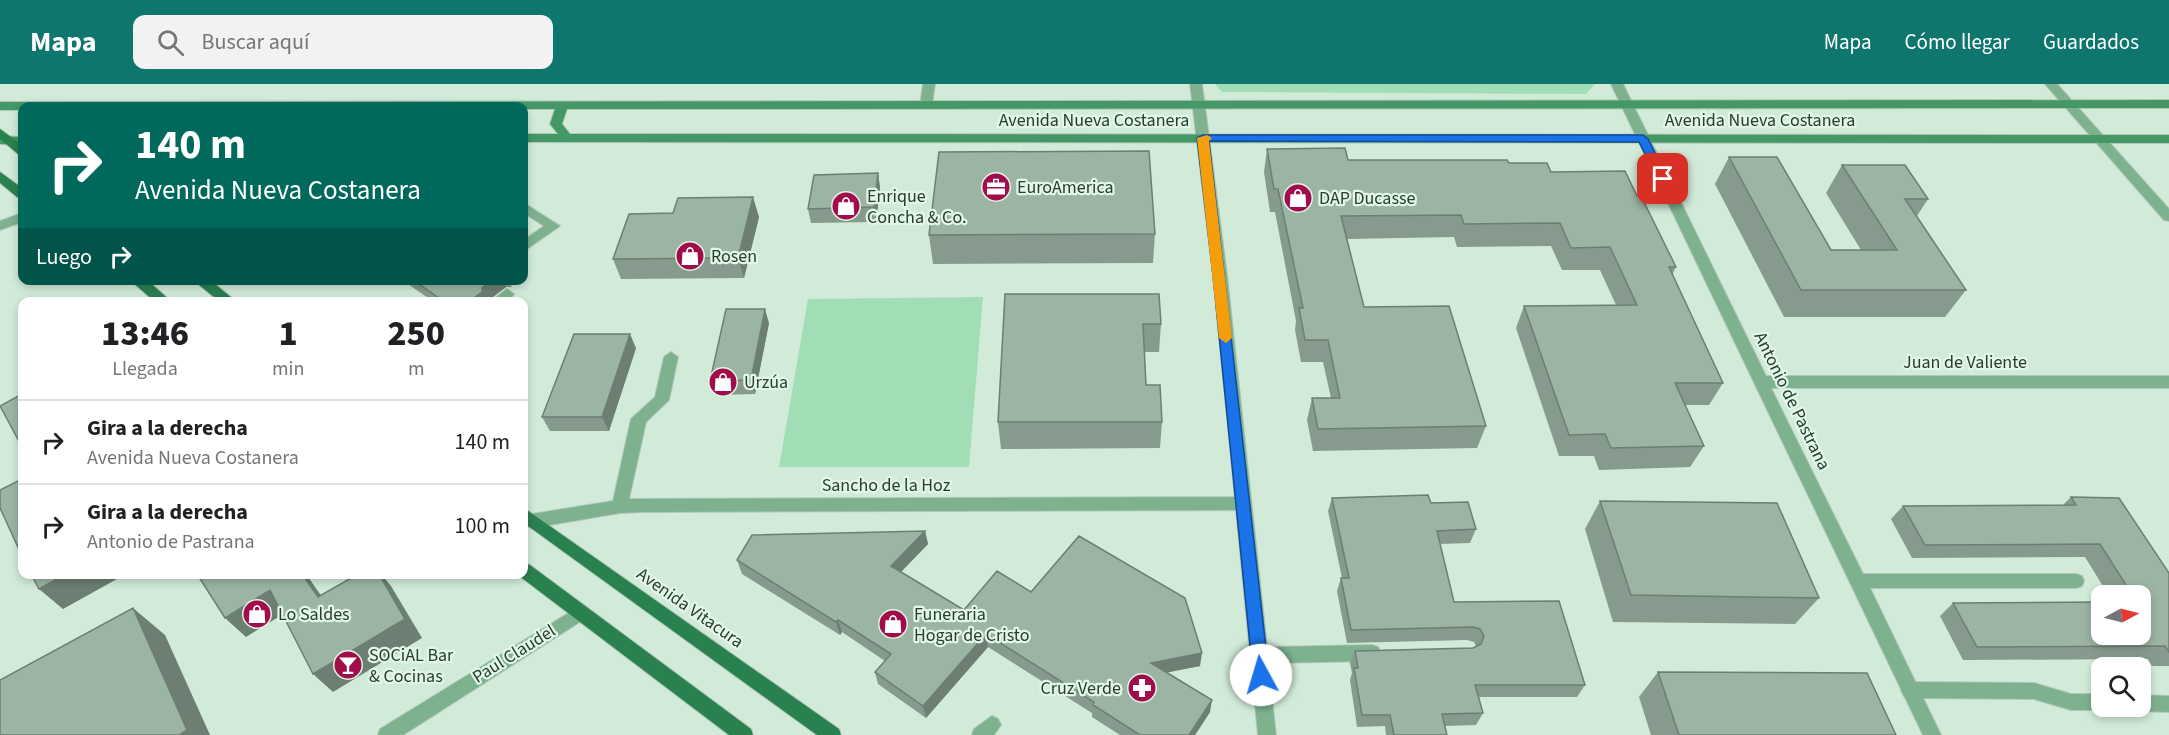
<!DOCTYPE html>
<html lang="es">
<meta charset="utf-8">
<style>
body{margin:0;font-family:"Source Sans 3",sans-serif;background:#f2f2f2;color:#202124;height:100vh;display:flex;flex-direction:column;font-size:22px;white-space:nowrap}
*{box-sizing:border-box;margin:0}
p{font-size:20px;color:#757577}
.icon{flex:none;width:33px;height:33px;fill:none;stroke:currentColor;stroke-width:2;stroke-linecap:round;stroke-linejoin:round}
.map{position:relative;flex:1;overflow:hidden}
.panel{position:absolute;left:18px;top:213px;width:510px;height:282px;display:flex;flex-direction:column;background:#fff;border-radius:12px;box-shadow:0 3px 9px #0003}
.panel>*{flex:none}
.banner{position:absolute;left:18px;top:18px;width:510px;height:183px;border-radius:12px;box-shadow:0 3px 9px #0003;background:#00695c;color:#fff;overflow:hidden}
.needle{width:39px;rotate:83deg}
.tools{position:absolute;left:2091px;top:501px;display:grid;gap:12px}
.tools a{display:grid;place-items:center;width:60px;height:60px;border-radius:12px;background:#fff;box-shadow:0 3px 9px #0003;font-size:30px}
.pin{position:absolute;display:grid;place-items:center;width:51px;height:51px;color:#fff;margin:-26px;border-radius:12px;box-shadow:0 3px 9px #0006}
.me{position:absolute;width:66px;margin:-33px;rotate:354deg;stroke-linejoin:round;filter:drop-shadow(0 0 4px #0008)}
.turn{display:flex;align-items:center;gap:21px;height:126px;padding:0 18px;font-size:27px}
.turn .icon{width:78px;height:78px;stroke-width:2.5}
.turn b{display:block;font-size:42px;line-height:51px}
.then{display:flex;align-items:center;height:57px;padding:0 18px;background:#0003;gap:12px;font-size:22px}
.eta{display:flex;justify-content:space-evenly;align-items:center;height:102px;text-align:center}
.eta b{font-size:36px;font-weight:800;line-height:42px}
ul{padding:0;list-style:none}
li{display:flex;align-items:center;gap:18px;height:84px;padding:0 18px;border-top:2px solid #e0e0e0}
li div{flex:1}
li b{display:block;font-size:22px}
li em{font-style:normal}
header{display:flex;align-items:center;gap:36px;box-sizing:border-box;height:84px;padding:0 30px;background:#0f766e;color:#fff}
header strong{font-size:28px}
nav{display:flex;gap:33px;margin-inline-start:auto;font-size:21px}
.search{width:420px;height:54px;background:#f2f2f2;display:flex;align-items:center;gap:15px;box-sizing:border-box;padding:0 21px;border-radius:12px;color:#757577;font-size:22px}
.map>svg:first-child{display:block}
</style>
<header>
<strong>Mapa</strong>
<div class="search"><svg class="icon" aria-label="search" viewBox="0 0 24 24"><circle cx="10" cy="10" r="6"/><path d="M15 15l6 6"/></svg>Buscar aquí</div>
<nav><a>Mapa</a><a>Cómo llegar</a><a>Guardados</a></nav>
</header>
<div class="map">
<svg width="2169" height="651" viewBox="0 0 2169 651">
<rect width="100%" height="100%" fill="#d2ebd9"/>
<!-- green -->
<path fill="#a1deb6" d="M 1215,0 L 1595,0 L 1586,10 L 1222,8 Z
M 983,213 L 969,383 L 779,383 L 808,215 Z"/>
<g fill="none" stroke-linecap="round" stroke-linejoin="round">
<!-- lane casing -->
<g stroke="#b1c7b8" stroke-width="2">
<path id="lane" d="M 524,119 L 560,142 L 524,167 L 524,156 L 544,142 L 524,129 Z
M 507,205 L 514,210 L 507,218 L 490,218 Z
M 1910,598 L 2034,599 L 2071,610 L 2102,610 L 2102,622 L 2109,622 L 2102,626 L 2071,626 L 2034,615 L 1910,614 L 1904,612 L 1901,606 L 1904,600 Z
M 2140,611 L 2169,612 L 2169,628 L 2140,627 L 2134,625 L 2133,622 L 2140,622 Z
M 992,632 L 998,635 L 1001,641 L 994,651 L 972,651 L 974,645 Z"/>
</g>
<!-- street casing -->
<g stroke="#b1c7b8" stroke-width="2">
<path id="street" d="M 923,0 L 935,0 L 932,21 L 926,25 L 920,21 Z
M 1190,0 L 1202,0 L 1227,191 L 1267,563 L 1372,561 L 1378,563 L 1381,569 L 1378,575 L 1372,577 L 1268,579 L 1276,651 L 1258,651 L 1236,426 L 644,428 L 620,429 L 532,444 L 526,442 L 524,437 L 526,432 L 532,430 L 613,417 L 631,335 L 655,313 L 664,273 L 671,268 L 678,273 L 669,316 L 646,338 L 629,415 L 1235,413 L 1213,191 Z
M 1611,0 L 1623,0 L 1766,292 L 2169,292 L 2169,304 L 1771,304 L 1863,490 L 2076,490 L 2082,492 L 2084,497 L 2082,502 L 2076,504 L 1870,504 L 1941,651 L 1923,651 Z
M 2045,0 L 2057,0 L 2169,125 L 2169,137 L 2164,136 Z
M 22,129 L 22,138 L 0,146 L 0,137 Z
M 580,522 L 586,524 L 589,529 L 586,534 L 403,651 L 378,651 L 380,645 Z"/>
</g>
<!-- secondary casing -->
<g stroke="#b1c7b8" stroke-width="2">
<path id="secondary" d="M 2169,16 L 2169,24 L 567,25 L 562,40 L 570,50 L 2169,51 L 2169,59 L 524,58 L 524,50 L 558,50 L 550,40 L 555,25 L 524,25 L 524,22 L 22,22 L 22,26 L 0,26 L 0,18 Z
M 0,52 L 22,53 L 22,61 L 0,60 Z"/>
</g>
<!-- primary casing -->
<g stroke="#b1c7b8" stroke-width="2">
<path id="primary" d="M 0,45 L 22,61 L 22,71 L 18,70 L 0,55 Z
M 0,88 L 22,104 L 22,114 L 17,113 L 0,99 Z
M 130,196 L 147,196 L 172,218 L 155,218 Z
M 193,196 L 210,196 L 237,218 L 220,218 Z
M 524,424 L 839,645 L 841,651 L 817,651 L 524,439 Z
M 524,479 L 530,481 L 751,645 L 753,651 L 729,651 L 518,491 L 524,490 Z"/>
</g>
<!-- lane -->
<use href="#lane" fill="#7eb28f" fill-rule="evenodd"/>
<!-- street -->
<use href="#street" fill="#7eb28f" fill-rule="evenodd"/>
<!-- secondary -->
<use href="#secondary" fill="#449866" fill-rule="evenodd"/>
<!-- primary -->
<use href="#primary" fill="#2a8150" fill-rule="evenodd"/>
</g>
<!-- wall -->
<path fill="#869b8d" d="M 1267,65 L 1348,76 L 1509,79 L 1551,88 L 1637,112 L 1676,183 L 1672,191 L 1723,299 L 1709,321 L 1685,321 L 1704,362 L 1690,383 L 1599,386 L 1594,372 L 1559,372 L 1516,244 L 1524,222 L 1616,221 L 1600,186 L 1562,186 L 1551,162 L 1457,163 L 1454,153 L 1347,155 L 1364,223 L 1486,342 L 1477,364 L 1313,367 L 1307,336 L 1312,314 L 1331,314 L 1323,278 L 1301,278 L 1295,246 L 1296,237 L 1275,128 L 1270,128 L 1264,88 Z
M 1729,73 L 1831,166 L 1861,166 L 1826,109 L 1842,81 L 1928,115 L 1917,132 L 1966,206 L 1945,233 L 1784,233 L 1715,100 Z
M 878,89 L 880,104 L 876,138 L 811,139 L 808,125 Z
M 673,129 L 759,133 L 744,194 L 621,195 L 613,175 Z
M 1155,150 L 1153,179 L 933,180 L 929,151 Z
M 402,196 L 508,196 L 512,203 L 506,203 L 489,216 L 489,218 L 434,218 Z
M 1005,210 L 1161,240 L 1159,268 L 1144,268 L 1146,301 L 1162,338 L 1160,364 L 1001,365 L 998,338 Z
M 769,239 L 755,310 L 715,311 L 710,297 Z
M 636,264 L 609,347 L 550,347 L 542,333 Z
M 2071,413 L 2169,489 L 2169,582 L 2152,582 L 2148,575 L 1963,576 L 1940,532 L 1953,519 L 2140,550 L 2140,512 L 2109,512 L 2085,473 L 1912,474 L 1891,435 L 1903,422 L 2063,421 Z
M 1332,414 L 1476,445 L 1470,459 L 1440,460 L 1454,518 L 1585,601 L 1577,613 L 1479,613 L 1483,629 L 1476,641 L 1445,642 L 1447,651 L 1386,651 L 1385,642 L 1357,643 L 1350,596 L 1352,589 L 1350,579 L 1355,567 L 1473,564 L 1476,562 L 1474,558 L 1467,556 L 1347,559 L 1337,507 L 1341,494 L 1342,494 L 1328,427 Z
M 1600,417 L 1819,514 L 1795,540 L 1613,538 L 1585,445 Z
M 925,447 L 928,460 L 901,488 L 964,526 L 1031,508 L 1200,582 L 1166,588 L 1210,628 L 1195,651 L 1120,651 L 1092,633 L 1092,629 L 988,563 L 926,634 L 878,600 L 875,588 L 885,577 L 842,548 L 840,551 L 742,490 L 737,476 Z
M 1658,588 L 1896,651 L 1651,651 L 1639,613 Z"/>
<!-- shaded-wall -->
<path fill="#6d7e73" d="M 878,89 L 880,104 L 876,138 L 874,123 Z
M 753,113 L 759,133 L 744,194 L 738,174 Z
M 493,196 L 502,196 L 506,203 L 489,216 L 489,218 L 468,218 L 482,204 Z
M 765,225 L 769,239 L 755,310 L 751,296 Z
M 630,250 L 636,264 L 609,347 L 602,333 Z
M 925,447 L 928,460 L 894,495 L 891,482 Z
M 66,490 L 126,490 L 63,525 L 39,505 Z
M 302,490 L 306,490 L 336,533 L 318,513 Z
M 379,490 L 381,490 L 391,502 L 422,554 L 333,608 L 313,590 Z
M 270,506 L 290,526 L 246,553 L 225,534 Z
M 133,524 L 165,551 L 210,651 L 179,651 Z
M 838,536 L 842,548 L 840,551 L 836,538 Z
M 986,550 L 988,563 L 926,634 L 923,622 Z
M 1202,569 L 1200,582 L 1150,592 L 1151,579 Z
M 1212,616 L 1210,628 L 1195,651 L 1189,651 Z"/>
<!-- building -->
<path fill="#9cb4a4" stroke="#6d7e73" stroke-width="1.5" d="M 1345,64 L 1348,76 L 1507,76 L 1509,79 L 1547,79 L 1551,88 L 1625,87 L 1637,112 L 1641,112 L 1676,183 L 1669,183 L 1723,299 L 1675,299 L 1704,362 L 1611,364 L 1605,350 L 1569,351 L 1524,222 L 1637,221 L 1610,163 L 1571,164 L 1560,139 L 1464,140 L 1461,131 L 1341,132 L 1364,223 L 1449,222 L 1486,342 L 1318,345 L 1312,314 L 1340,314 L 1328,256 L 1305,256 L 1299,224 L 1303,224 L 1278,105 L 1274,105 L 1267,65 Z
M 1149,67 L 1155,150 L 929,151 L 939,68 Z
M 1729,73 L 1777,73 L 1831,166 L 1897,166 L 1842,81 L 1905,81 L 1928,115 L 1905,115 L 1966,206 L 1801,206 Z
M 878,89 L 874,123 L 808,125 L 814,91 Z
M 753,113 L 738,174 L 613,175 L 629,130 L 673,129 L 678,114 Z
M 413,196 L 493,196 L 482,204 L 482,208 L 468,218 L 445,218 Z
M 1005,210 L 1159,210 L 1161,240 L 1143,240 L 1146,301 L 1160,301 L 1162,338 L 998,338 Z
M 726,225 L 765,225 L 751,296 L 710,297 Z
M 574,250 L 630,250 L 602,333 L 542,333 Z
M 22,310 L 22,363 L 0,322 Z
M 22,395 L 22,472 L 0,424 L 0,406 Z
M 1428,411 L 1431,419 L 1468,418 L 1476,445 L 1437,447 L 1454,518 L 1559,517 L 1585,601 L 1475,601 L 1483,629 L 1442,630 L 1447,651 L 1394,651 L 1390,631 L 1362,631 L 1354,584 L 1358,584 L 1355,567 L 1473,564 L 1481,560 L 1484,552 L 1480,545 L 1473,543 L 1351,546 L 1341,494 L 1349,494 L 1332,414 Z
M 2071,413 L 2119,414 L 2169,489 L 2169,568 L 2165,562 L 1977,563 L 1953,519 L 2102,518 L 2102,550 L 2140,550 L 2140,512 L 2133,512 L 2100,460 L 1925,461 L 1903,422 L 2076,421 Z
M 1600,417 L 1777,419 L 1819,514 L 1631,511 Z
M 925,447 L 891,482 L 964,526 L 997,487 L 1031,508 L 1079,452 L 1185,514 L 1202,569 L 1151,579 L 1212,616 L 1189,651 L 1140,651 L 1093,621 L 1094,618 L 986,550 L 923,622 L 875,588 L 891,570 L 838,536 L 836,538 L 737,476 L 752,451 Z
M 31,490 L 66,490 L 39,505 Z
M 197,490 L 302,490 L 318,513 L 358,490 L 379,490 L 405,535 L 313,590 L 270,506 L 225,534 Z
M 133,524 L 187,646 L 179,651 L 0,651 L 0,596 Z
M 1658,588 L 1867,589 L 1896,651 L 1679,651 Z"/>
<!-- route -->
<path fill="#1a73e8" stroke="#114b97" stroke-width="1.5" d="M 1203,51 L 1643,51 L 1648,55 L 1668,95 L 1667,98 L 1659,98 L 1639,58 L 1209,57 L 1269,591 L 1266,596 L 1261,598 L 1255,596 L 1253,591 L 1213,191 L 1197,54 Z"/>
<!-- slow -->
<path fill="#f59e0b" d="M 1207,51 L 1212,54 L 1209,57 L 1232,254 L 1226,259 L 1219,254 L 1197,54 Z"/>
<!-- icons -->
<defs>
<g id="office-disc" transform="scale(1.5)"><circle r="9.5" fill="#a20c4b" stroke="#dff8e7"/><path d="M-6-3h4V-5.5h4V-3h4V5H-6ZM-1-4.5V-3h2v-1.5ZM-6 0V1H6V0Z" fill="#fff"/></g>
<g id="shop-disc" transform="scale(1.5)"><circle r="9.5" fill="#a20c4b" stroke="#dff8e7"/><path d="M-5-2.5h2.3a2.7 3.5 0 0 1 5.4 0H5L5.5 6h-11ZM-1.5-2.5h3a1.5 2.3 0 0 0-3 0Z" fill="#fff"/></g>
<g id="bar-disc" transform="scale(1.5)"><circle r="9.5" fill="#a20c4b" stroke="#dff8e7"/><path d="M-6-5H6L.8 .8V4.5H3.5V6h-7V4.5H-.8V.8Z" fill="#fff"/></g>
<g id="pharmacy-disc" transform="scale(1.5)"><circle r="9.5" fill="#a20c4b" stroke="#dff8e7"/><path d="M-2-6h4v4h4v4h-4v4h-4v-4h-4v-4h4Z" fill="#fff"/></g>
</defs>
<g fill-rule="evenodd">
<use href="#office-disc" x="996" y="103"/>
<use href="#shop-disc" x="1298" y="114"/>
<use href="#shop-disc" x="846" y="122"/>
<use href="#shop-disc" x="690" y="172"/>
<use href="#shop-disc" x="723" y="298"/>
<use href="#shop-disc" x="257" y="530"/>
<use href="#shop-disc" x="893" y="540"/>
<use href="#bar-disc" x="348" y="581"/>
<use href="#pharmacy-disc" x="1142" y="604"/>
</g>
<g text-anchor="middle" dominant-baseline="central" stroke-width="4.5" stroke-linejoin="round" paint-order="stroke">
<!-- street labels -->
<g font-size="18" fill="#2f3932" stroke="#dff8e7">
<text x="1094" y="36">Avenida Nueva Costanera</text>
<text x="1760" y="36">Avenida Nueva Costanera</text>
<text x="1965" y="278">Juan de Valiente</text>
<text transform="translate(1792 317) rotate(64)">Antonio de Pastrana</text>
<text x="886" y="401">Sancho de la Hoz</text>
<text transform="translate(690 524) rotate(35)">Avenida Vitacura</text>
<text transform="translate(514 570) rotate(-32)">Paul Claudel</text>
</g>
<!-- poi labels -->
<g font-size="18" fill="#2f3932" stroke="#dff8e7" text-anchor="start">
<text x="1017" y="103">EuroAmerica</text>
<text x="867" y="112">Enrique<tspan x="867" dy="21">Concha &amp; Co.</tspan></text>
<text x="1319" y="114">DAP Ducasse</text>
<text x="711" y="172">Rosen</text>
<text x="744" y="298">Urzúa</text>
<text x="278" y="530">Lo Saldes</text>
<text x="914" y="530">Funeraria<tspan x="914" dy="21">Hogar de Cristo</tspan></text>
<text x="369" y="571">SOCiAL Bar<tspan x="369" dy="21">&amp; Cocinas</tspan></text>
<text x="1121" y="604" text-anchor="end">Cruz Verde</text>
</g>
</g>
</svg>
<div class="tools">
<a><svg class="needle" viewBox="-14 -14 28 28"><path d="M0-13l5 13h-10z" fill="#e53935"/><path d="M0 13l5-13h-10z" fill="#757577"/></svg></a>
<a><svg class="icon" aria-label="search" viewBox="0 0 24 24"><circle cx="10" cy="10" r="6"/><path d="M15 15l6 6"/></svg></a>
</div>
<div class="pin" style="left:1663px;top:95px;background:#d93025"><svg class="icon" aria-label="arrive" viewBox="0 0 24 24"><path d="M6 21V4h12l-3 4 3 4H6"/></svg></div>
<svg class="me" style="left:1261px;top:591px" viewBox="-20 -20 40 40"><circle r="19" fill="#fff"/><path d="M0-13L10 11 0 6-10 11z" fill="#1a73e8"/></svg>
<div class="banner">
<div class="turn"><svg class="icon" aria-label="right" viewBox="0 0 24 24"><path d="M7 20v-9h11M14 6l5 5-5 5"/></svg><div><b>140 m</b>Avenida Nueva Costanera</div></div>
<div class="then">Luego<svg class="icon" aria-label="right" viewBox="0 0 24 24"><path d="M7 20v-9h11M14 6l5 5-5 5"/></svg></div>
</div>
<section class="panel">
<div class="eta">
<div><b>13:46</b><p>Llegada</p></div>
<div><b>1</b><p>min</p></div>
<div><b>250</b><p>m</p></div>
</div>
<ul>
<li><svg class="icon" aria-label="right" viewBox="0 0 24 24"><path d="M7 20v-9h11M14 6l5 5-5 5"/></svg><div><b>Gira a la derecha</b><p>Avenida Nueva Costanera</p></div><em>140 m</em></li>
<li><svg class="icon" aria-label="right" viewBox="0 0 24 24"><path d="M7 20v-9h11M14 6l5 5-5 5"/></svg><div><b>Gira a la derecha</b><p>Antonio de Pastrana</p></div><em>100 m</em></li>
</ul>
</section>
</div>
